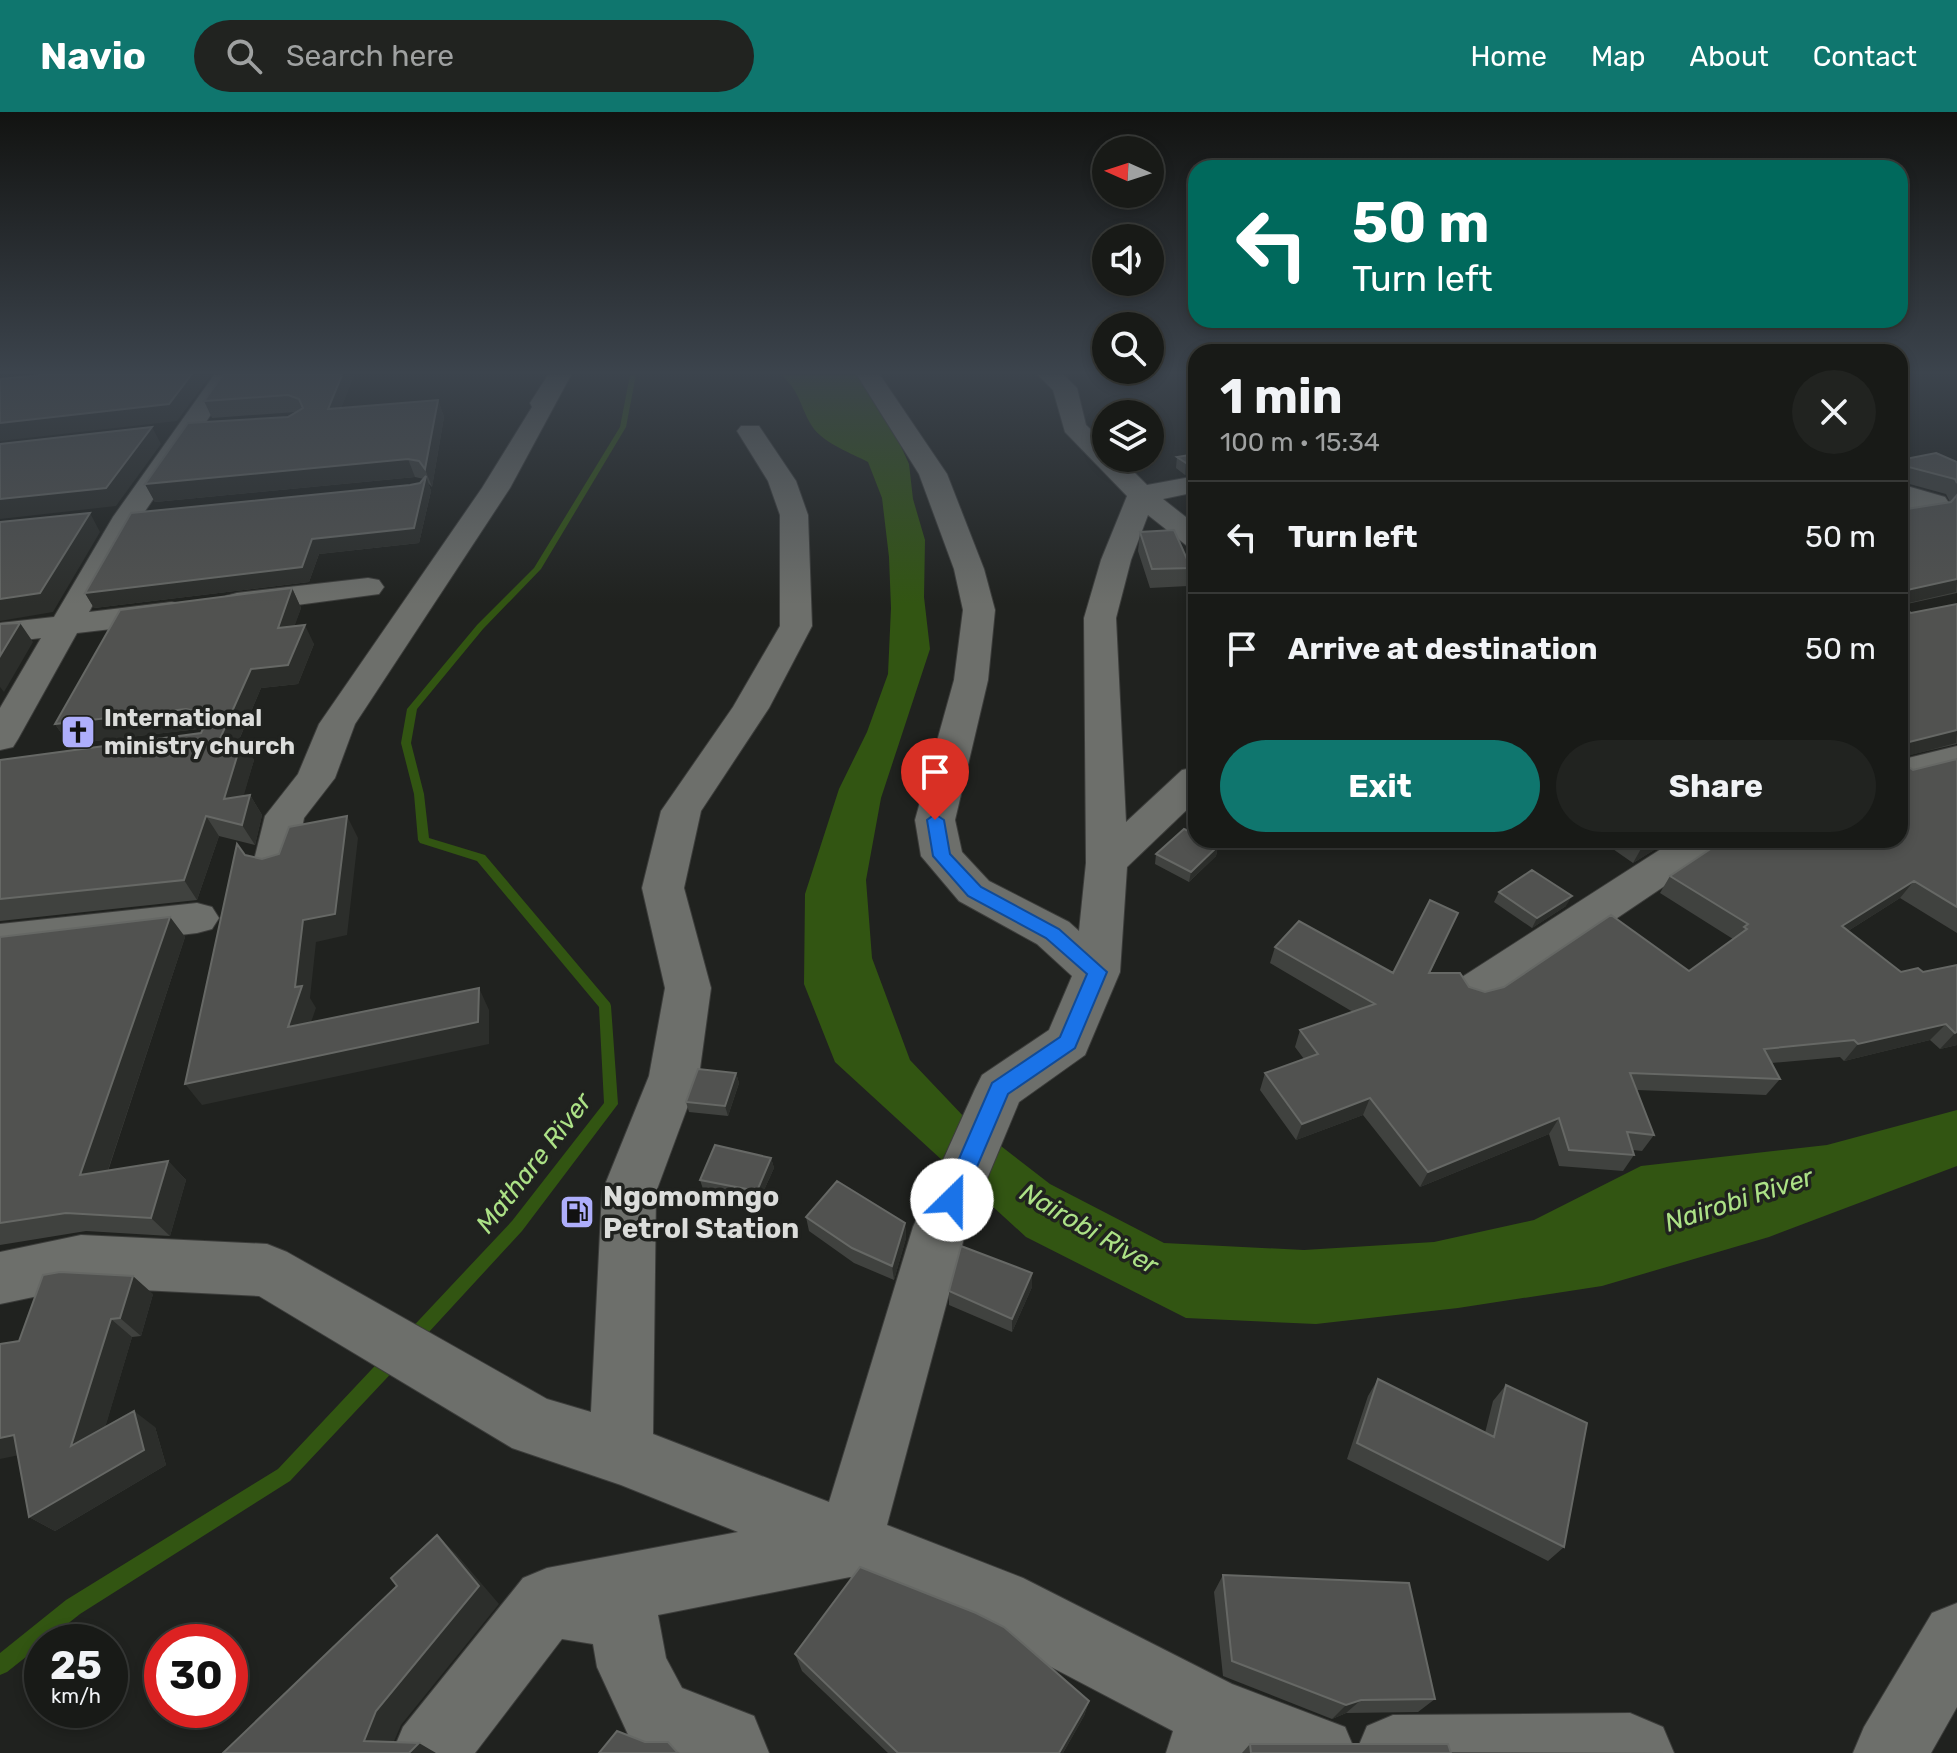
<!DOCTYPE html>
<meta charset="utf-8">
<style>
body{margin:0;font-family:Rubik,sans-serif;background:#212320;color:#f1f3f6;height:100vh;display:flex;flex-direction:column;font-size:30px;white-space:nowrap}
*{box-sizing:border-box;margin:0}
p{font-size:26px;color:#9fa1a1}
.icon{flex:none;width:44px;height:44px;fill:none;stroke:currentColor;stroke-width:2;stroke-linecap:round;stroke-linejoin:round}
.map{position:relative;flex:1;overflow:hidden}
.drawer{position:absolute;left:1188px;top:232px;width:720px;height:504px;display:flex;flex-direction:column;background:#181a17;border-radius:24px;box-shadow:0 4px 12px #0003,0 0 0 2px #363836}
.drawer>*{flex:none}
.top-card{position:absolute;left:1188px;top:48px;width:720px;height:168px;border-radius:24px;box-shadow:0 4px 12px #0003,0 0 0 2px #363836;background:#00695c;color:#fff;overflow:hidden}
.needle{width:52px;rotate:273deg}
.buttons{position:absolute;left:1092px;top:24px;display:grid;gap:16px}
.buttons a{display:grid;place-items:center;width:72px;height:72px;border-radius:50%;background:#181a17;box-shadow:0 4px 12px #0003,0 0 0 2px #363836;font-size:40px}
.speed{position:absolute;left:24px;top:1512px;display:flex;gap:16px;font-size:40px;font-weight:700;text-align:center}
.speed>*{display:grid;place-content:center;width:104px;height:104px;border-radius:50%;background:#181a17;box-shadow:0 4px 12px #0003,0 0 0 2px #363836;line-height:1}
.speed small{font-size:20px;font-weight:400}
.speed .limit{border:12px solid #d22;background:#fff;color:#111}
.pin{position:absolute;display:grid;place-items:center;width:68px;height:68px;color:#fff;margin:-82px -34px;border-radius:50% 50% 50% 0;rotate:-45deg;box-shadow:0 0 8px #0007}
.pin .icon{rotate:45deg}
.me{position:absolute;width:88px;margin:-44px;rotate:23deg;stroke-linejoin:round;filter:drop-shadow(0 0 6px #0008)}
.turn{display:flex;align-items:center;gap:28px;height:168px;padding:0 32px;font-size:36px}
.turn .icon{width:104px;height:104px;stroke-width:2.5}
.turn b{display:block;font-size:56px;line-height:68px}
.round{display:grid;place-items:center;flex:none;width:84px;height:84px;border-radius:42px;background:#212320}
.head{display:flex;align-items:center;justify-content:space-between;height:136px;padding:0 32px}
h1{font-size:48px;font-weight:700;line-height:60px}
.cta{display:flex;gap:16px;margin-top:auto;padding:16px 32px}
.cta a{flex:1;height:92px;border-radius:48px;background:#0f766e;color:#fff;font-size:32px;font-weight:700;line-height:92px;text-align:center}
.cta a+a{background:#212320;color:#f1f3f6}
ul{padding:0;list-style:none}
li{display:flex;align-items:center;gap:24px;height:112px;padding:0 32px;border-top:2px solid #363836}
li div{flex:1}
li b{display:block;font-size:30px}
li em{font-style:normal}
header{display:flex;align-items:center;gap:48px;box-sizing:border-box;height:112px;padding:0 40px;background:#0f766e;color:#fff}
header strong{font-size:38px}
nav{display:flex;gap:44px;margin-inline-start:auto;font-size:28px}
.search{width:560px;height:72px;background:#212320;display:flex;align-items:center;gap:20px;box-sizing:border-box;padding:0 28px;border-radius:44px;color:#9fa1a1;font-size:30px}
.map>svg:first-child{display:block}
</style>
<header>
<strong>Navio</strong>
<div class="search"><svg class="icon" aria-label="search" viewBox="0 0 24 24"><circle cx="10" cy="10" r="6"/><path d="M15 15l6 6"/></svg>Search here</div>
<nav><a>Home</a><a>Map</a><a>About</a><a>Contact</a></nav>
</header>
<div class="map">
<svg width="1957" height="1641" viewBox="0 0 1957 1641">
<rect width="100%" height="100%" fill="#20221f"/>
<!-- water -->
<path fill="#325512" d="M 782,263 L 859,263 L 883,295 L 909,352 L 913,387 L 925,428 L 924,485 L 930,537 L 881,686 L 866,768 L 872,846 L 910,948 L 966,1007 L 1050,1072 L 1164,1131 L 1304,1138 L 1434,1130 L 1534,1108 L 1641,1054 L 1827,1033 L 1957,998 L 1957,1054 L 1769,1125 L 1602,1174 L 1458,1196 L 1316,1212 L 1186,1206 L 1026,1125 L 835,950 L 804,872 L 805,782 L 839,677 L 867,620 L 888,562 L 891,496 L 889,445 L 882,386 L 868,350 C 851,341 826,332 814,317 C 800,297 802,282 782,263 Z"/>
<g fill="none" stroke-linecap="round" stroke-linejoin="round">
<!-- stream -->
<path fill="#325512" fill-rule="evenodd" d="M 630,263 L 636,263 L 626,315 L 541,457 L 483,517 L 417,597 L 411,631 L 424,682 L 429,726 L 485,743 L 610,891 L 611,894 L 618,992 L 522,1119 L 417,1233 L 411,1236 L 405,1233 L 403,1228 L 405,1223 L 512,1109 L 604,991 L 599,895 L 477,749 L 420,731 L 418,728 L 414,682 L 401,631 L 407,597 L 477,513 L 534,456 L 620,315 Z
M 393,1239 L 399,1241 L 401,1247 L 399,1253 L 290,1369 L 80,1502 L 7,1560 L 0,1563 L 0,1541 L 66,1488 L 278,1357 L 387,1241 Z"/>
<!-- minor casing -->
<g stroke="#3c3d3b" stroke-width="2">
<path id="minor" d="M 214,263 L 238,263 L 141,405 L 89,500 L 172,490 L 183,493 L 188,500 L 183,507 L 172,510 L 77,521 L 18,627 L 13,635 L 0,638 L 0,596 L 41,526 L 0,531 L 0,511 L 54,505 L 113,405 Z
M 548,263 L 571,263 L 510,376 L 355,612 L 335,666 L 304,706 L 295,752 L 289,762 L 274,766 L 259,762 L 253,752 L 265,704 L 298,662 L 319,612 L 482,376 L 532,295 L 530,291 Z
M 857,263 L 880,263 L 947,362 L 984,457 L 995,498 L 988,568 L 955,708 L 962,740 L 989,769 L 1069,810 L 1079,819 L 1086,751 L 1084,506 L 1101,448 L 1127,384 L 1065,320 L 1053,278 L 1038,263 L 1064,263 L 1077,276 L 1086,313 L 1106,332 L 1106,346 L 1120,346 L 1147,373 L 1196,364 L 1196,380 L 1163,387 L 1196,413 L 1196,436 L 1186,433 L 1148,403 L 1131,448 L 1116,506 L 1126,710 L 1182,658 L 1196,655 L 1196,689 L 1127,755 L 1120,860 L 1085,943 L 1019,990 L 967,1115 L 887,1413 L 1023,1466 L 1232,1572 L 1345,1615 L 1356,1641 L 1166,1641 L 1173,1619 L 977,1516 L 850,1465 L 658,1503 L 666,1546 L 682,1576 L 754,1604 L 769,1641 L 661,1641 L 631,1629 L 597,1555 L 593,1532 L 562,1527 L 475,1641 L 392,1641 L 403,1615 L 523,1466 L 547,1456 L 738,1420 L 621,1373 L 512,1336 L 259,1184 L 81,1175 L 0,1192 L 0,1140 L 81,1123 L 267,1132 L 287,1140 L 547,1287 L 591,1300 L 602,1080 L 649,964 L 665,876 L 642,776 L 661,699 L 733,595 L 780,514 L 780,403 L 768,369 L 737,319 L 741,314 L 759,314 L 796,369 L 808,403 L 812,514 L 769,596 L 701,699 L 684,776 L 711,876 L 699,964 L 656,1080 L 653,1322 L 829,1390 L 913,1115 L 975,977 L 982,963 L 1049,918 L 1072,864 L 1037,832 L 959,789 L 921,744 L 915,708 L 954,568 L 963,498 L 954,457 L 919,362 Z
M 1900,372 L 1945,385 L 1949,391 L 1941,402 L 1900,410 L 1900,392 L 1907,391 L 1900,389 Z
M 368,466 L 379,468 L 384,475 L 379,482 L 237,501 L 226,498 L 221,491 L 226,484 L 237,481 Z
M 1957,634 L 1957,658 L 1900,672 L 1900,648 Z
M 1675,728 L 1724,728 L 1718,738 L 1494,889 L 1478,894 L 1462,889 L 1455,877 L 1462,865 Z
M 197,791 L 212,795 L 219,806 L 212,817 L 197,821 L 0,844 L 0,812 Z
M 1957,1491 L 1957,1595 L 1931,1641 L 1853,1641 L 1864,1615 L 1932,1501 Z
M 1630,1601 L 1663,1615 L 1674,1641 L 1356,1640 L 1367,1614 L 1393,1603 Z"/>
</g>
<!-- minor -->
<use href="#minor" fill="#6d6f6b" fill-rule="evenodd"/>
</g>
<!-- wall -->
<path fill="#40423f" fill-rule="evenodd" d="M 223,263 L 354,263 L 341,296 L 438,288 L 444,305 L 432,375 L 428,371 L 431,379 L 419,431 L 319,442 L 309,470 L 94,496 L 85,481 L 410,373 L 420,371 L 424,367 L 415,365 L 155,390 L 145,372 L 296,300 L 212,306 L 204,289 Z
M 1196,342 L 1196,362 L 1185,363 L 1176,356 L 1177,345 Z
M 1900,348 L 1957,350 L 1957,481 L 1907,492 L 1907,498 L 1911,501 L 1957,492 L 1957,632 L 1909,643 L 1909,655 L 1913,658 L 1957,647 L 1957,821 L 1900,786 L 1848,819 L 1901,860 L 1923,860 L 1957,853 L 1957,933 L 1940,937 L 1930,928 L 1844,949 L 1840,945 L 1771,951 L 1780,967 L 1766,983 L 1637,978 L 1654,1023 L 1642,1039 L 1633,1038 L 1634,1043 L 1623,1059 L 1559,1054 L 1549,1022 L 1420,1075 L 1363,1003 L 1296,1028 L 1260,978 L 1265,961 L 1304,947 L 1295,935 L 1300,918 L 1353,900 L 1270,851 L 1275,835 L 1393,861 L 1458,801 L 1430,861 L 1485,880 L 1689,859 L 1733,827 L 1660,781 L 1670,764 L 1900,728 ZM 1906,371 L 1946,382 L 1950,390 L 1907,397 Z
M 1140,420 L 1191,456 L 1188,474 L 1150,476 L 1138,439 Z
M 292,476 L 301,496 L 294,514 L 314,532 L 298,572 L 261,576 L 239,628 L 254,648 L 243,684 L 250,683 L 262,703 L 255,733 L 219,724 L 197,788 L 0,809 L 0,648 L 201,621 L 202,618 L 198,617 L 69,632 L 55,612 Z
M 1600,728 L 1670,728 L 1633,751 Z
M 1218,734 L 1216,744 L 1189,770 L 1155,752 L 1156,742 Z
M 1499,780 L 1566,794 L 1532,816 L 1494,790 Z
M 170,805 L 185,825 L 108,1059 L 168,1049 L 186,1068 L 170,1124 L 86,1119 L 0,1133 L 0,825 Z
M 736,961 L 739,971 L 728,1004 L 689,1000 L 686,990 Z
M 771,1046 L 774,1056 L 759,1089 L 703,1077 L 700,1068 Z
M 806,1105 L 905,1111 L 906,1126 L 894,1168 L 854,1151 L 809,1119 Z
M 1032,1161 L 1032,1175 L 1012,1220 L 949,1193 L 949,1179 Z
M 153,1182 L 141,1224 L 132,1225 L 105,1315 L 155,1315 L 166,1353 L 55,1419 L 29,1405 L 18,1344 L 19,1229 Z
M 1378,1267 L 1485,1321 L 1493,1289 L 1506,1273 L 1564,1435 L 1548,1449 L 1347,1347 L 1368,1284 Z
M 1223,1463 L 1435,1587 L 1418,1600 L 1346,1601 L 1332,1607 L 1223,1564 L 1214,1480 Z
M 795,1542 L 1089,1589 L 1084,1604 L 1063,1641 L 888,1641 L 802,1559 Z
M 1250,1632 L 1451,1641 L 1242,1641 Z"/>
<!-- shaded-wall -->
<path fill="#2c2e2b" d="M 191,263 L 211,263 L 177,309 L 0,329 L 0,311 Z
M 342,263 L 354,263 L 334,314 L 328,297 Z
M 438,288 L 444,305 L 432,375 L 425,357 Z
M 152,315 L 161,332 L 116,394 L 0,407 L 0,387 Z
M 408,347 L 415,365 L 155,390 L 145,372 Z
M 1196,350 L 1196,362 L 1185,363 L 1186,351 Z
M 426,364 L 431,379 L 419,431 L 319,442 L 309,470 L 94,496 L 85,481 L 312,427 L 414,416 Z
M 90,401 L 100,420 L 53,500 L 0,509 L 0,487 Z
M 1957,467 L 1956,480 L 1900,493 L 1907,478 Z
M 292,476 L 301,496 L 287,536 L 278,516 Z
M 20,511 L 33,530 L 4,580 L 0,575 L 0,544 Z
M 305,513 L 314,532 L 298,572 L 261,576 L 229,651 L 218,631 L 251,557 Z
M 186,597 L 198,617 L 69,632 L 55,612 Z
M 1957,618 L 1956,631 L 1900,646 L 1909,630 Z
M 242,628 L 254,648 L 237,707 L 224,687 Z
M 250,683 L 262,703 L 255,733 L 242,713 Z
M 206,704 L 219,724 L 197,788 L 184,768 Z
M 347,704 L 358,726 L 347,823 L 316,830 L 310,886 L 316,896 L 302,936 L 288,915 L 295,875 L 303,808 Z
M 1653,728 L 1670,728 L 1633,751 L 1642,735 Z
M 1218,734 L 1216,744 L 1189,770 L 1191,760 Z
M 1914,769 L 1900,786 L 1829,831 L 1842,814 Z
M 1572,784 L 1566,794 L 1532,816 L 1537,806 Z
M 170,805 L 185,825 L 100,1082 L 80,1063 Z
M 479,876 L 489,898 L 489,932 L 202,993 L 185,972 Z
M 1946,912 L 1930,928 L 1844,949 L 1858,932 Z
M 1957,920 L 1957,933 L 1940,937 L 1955,921 Z
M 736,961 L 739,971 L 728,1004 L 725,994 Z
M 1370,986 L 1363,1003 L 1296,1028 L 1302,1012 Z
M 1559,1006 L 1549,1022 L 1420,1075 L 1428,1060 Z
M 771,1046 L 774,1056 L 759,1089 L 757,1079 Z
M 168,1049 L 186,1068 L 170,1124 L 151,1106 Z
M 905,1111 L 906,1126 L 894,1168 L 892,1154 Z
M 1032,1161 L 1032,1175 L 1012,1220 L 1012,1207 Z
M 133,1164 L 153,1182 L 141,1224 L 120,1206 Z
M 111,1207 L 132,1225 L 95,1350 L 71,1334 Z
M 134,1299 L 155,1315 L 166,1353 L 55,1419 L 29,1405 Z
M 14,1323 L 39,1339 L 0,1347 L 0,1326 Z
M 437,1423 L 457,1443 L 499,1492 L 401,1613 L 389,1641 L 364,1629 Z
M 1361,1588 L 1346,1601 L 1332,1607 L 1346,1593 Z
M 1089,1589 L 1084,1604 L 1063,1641 L 1059,1641 Z
M 419,1631 L 436,1641 L 409,1641 Z"/>
<!-- building -->
<path fill="#515250" stroke="#666865" stroke-width="2" d="M 41,263 L 191,263 L 169,292 L 0,311 L 0,267 Z
M 223,263 L 342,263 L 328,297 L 438,288 L 425,357 L 419,349 L 408,347 L 145,372 L 188,311 L 288,305 L 303,296 L 299,287 L 288,283 L 204,289 Z
M 152,315 L 106,376 L 0,387 L 0,332 Z
M 1936,341 L 1957,350 L 1957,371 L 1955,367 L 1909,355 L 1906,357 L 1907,397 L 1951,390 L 1957,383 L 1957,467 L 1907,478 L 1907,498 L 1911,501 L 1957,492 L 1957,618 L 1909,630 L 1909,655 L 1913,658 L 1957,647 L 1957,795 L 1914,769 L 1842,814 L 1901,860 L 1918,856 L 1923,860 L 1957,853 L 1957,920 L 1955,921 L 1946,912 L 1858,932 L 1854,928 L 1764,937 L 1780,967 L 1630,961 L 1654,1023 L 1627,1020 L 1634,1043 L 1569,1038 L 1559,1006 L 1428,1060 L 1370,986 L 1302,1012 L 1265,961 L 1318,942 L 1300,918 L 1375,892 L 1275,835 L 1299,809 L 1393,861 L 1430,788 L 1458,801 L 1429,861 L 1460,861 L 1469,875 L 1485,880 L 1504,875 L 1611,803 L 1689,859 L 1747,817 L 1744,815 L 1748,812 L 1670,764 L 1724,728 L 1900,728 L 1900,348 Z
M 1196,342 L 1196,350 L 1186,351 L 1177,345 Z
M 426,364 L 414,416 L 312,427 L 302,455 L 85,481 L 131,401 L 410,373 L 420,371 Z
M 90,401 L 40,481 L 0,487 L 0,410 Z
M 1174,418 L 1191,456 L 1152,457 L 1140,420 Z
M 292,476 L 278,516 L 305,513 L 288,553 L 251,557 L 218,631 L 242,628 L 224,687 L 250,683 L 242,713 L 206,704 L 184,768 L 0,787 L 0,648 L 201,621 L 207,609 L 199,600 L 186,597 L 55,612 L 120,498 Z
M 20,511 L 0,544 L 0,512 Z
M 347,704 L 335,802 L 303,808 L 295,875 L 302,874 L 288,915 L 479,876 L 478,910 L 185,972 L 237,732 L 245,743 L 262,747 L 279,742 L 289,715 Z
M 1184,717 L 1196,722 L 1196,728 L 1207,728 L 1218,734 L 1191,760 L 1156,742 Z
M 1633,728 L 1653,728 L 1642,735 Z
M 1532,758 L 1572,784 L 1537,806 L 1499,780 Z
M 170,805 L 80,1063 L 168,1049 L 151,1106 L 66,1101 L 0,1111 L 0,825 Z
M 698,957 L 736,961 L 725,994 L 686,990 Z
M 715,1033 L 771,1046 L 757,1079 L 700,1068 Z
M 837,1069 L 905,1111 L 892,1154 L 852,1136 L 806,1105 Z
M 961,1134 L 1032,1161 L 1012,1207 L 949,1179 Z
M 60,1160 L 133,1164 L 120,1206 L 111,1207 L 71,1334 L 134,1299 L 144,1338 L 29,1405 L 14,1323 L 0,1326 L 0,1232 L 19,1229 L 43,1163 Z
M 1378,1267 L 1494,1325 L 1506,1273 L 1587,1311 L 1564,1435 L 1357,1331 Z
M 437,1423 L 479,1474 L 376,1599 L 364,1629 L 419,1631 L 409,1641 L 223,1641 L 397,1474 L 391,1466 Z
M 860,1455 L 976,1501 L 1004,1515 L 1089,1589 L 1059,1641 L 898,1641 L 795,1542 Z
M 1223,1463 L 1409,1471 L 1435,1587 L 1361,1588 L 1346,1593 L 1232,1549 Z
M 617,1619 L 645,1630 L 668,1630 L 678,1641 L 599,1641 Z
M 1250,1632 L 1448,1632 L 1451,1641 L 1251,1641 Z"/>
<!-- sky -->
<linearGradient id="sky" x2="0" y2="1"><stop stop-color="#121311"/><stop offset="0.53" stop-color="#3c444d"/><stop offset="1" stop-color="#3c444d" stop-opacity="0"/></linearGradient>
<rect width="1957" height="492" fill="url(#sky)"/>
<!-- route -->
<path fill="#1a73e8" stroke="#114b97" stroke-width="2" d="M 935,702 L 944,708 L 950,742 L 981,775 L 1059,817 L 1107,860 L 1075,936 L 1008,982 L 960,1095 L 952,1097 L 944,1095 L 941,1088 L 992,971 L 1060,925 L 1087,862 L 1046,826 L 968,784 L 933,744 L 927,708 Z"/>
<!-- icons -->
<defs>
<g id="church-square" transform="scale(1.8)"><rect x="-9" y="-9" width="18" height="18" rx="4" fill="#aeaefb" stroke="#20221f"/><path d="M-1.2-6h2.4v3.5h3.3v2.4h-3.3V6h-2.4V-.1h-3.3v-2.4h3.3Z" fill="#111"/></g>
<g id="fuel-square" transform="scale(1.8)"><rect x="-9" y="-9" width="18" height="18" rx="4" fill="#aeaefb" stroke="#20221f"/><path d="M-5.5-6h7V0h2V4h1.3V-2.5L3-4.5l.8-.8L6-3V5H2.5V1h-1V6h-7ZM-4.2-4.7v3.2H.2V-4.7Z" fill="#111"/></g>
</defs>
<g fill-rule="evenodd">
<use href="#church-square" x="78" y="620"/>
<use href="#fuel-square" x="577" y="1100"/>
</g>
<g text-anchor="middle" dominant-baseline="central" stroke-width="7" stroke-linejoin="round" paint-order="stroke">
<!-- poi labels -->
<g font-size="24" font-weight="bold" fill="#dcdddb" stroke="#20221f" text-anchor="start">
<text x="104" y="606">International<tspan x="104" dy="28">ministry church</tspan></text>
</g>
<!-- water labels -->
<g font-size="26" font-style="italic" fill="#ace186" stroke="#20221f">
<text transform="translate(534 1051) rotate(-52)">Mathare River</text>
<text transform="translate(1739 1088) rotate(-18)">Nairobi River</text>
<text transform="translate(1089 1117) rotate(30)">Nairobi River</text>
</g>
<!-- near-poi labels -->
<g font-size="28" font-weight="bold" fill="#dcdddb" stroke="#20221f" text-anchor="start">
<text x="603" y="1084">Ngomomngo<tspan x="603" dy="32">Petrol Station</tspan></text>
</g>
</g>
</svg>
<div class="buttons">
<a><svg class="needle" viewBox="-14 -14 28 28"><path d="M0-13l5 13h-10z" fill="#e53935"/><path d="M0 13l5-13h-10z" fill="#9fa1a1"/></svg></a>
<a><svg class="icon" aria-label="sound" viewBox="0 0 24 24"><path d="M4 9h4l5-4v14l-5-4H4zM17 9q2 3 0 6"/></svg></a>
<a><svg class="icon" aria-label="search" viewBox="0 0 24 24"><circle cx="10" cy="10" r="6"/><path d="M15 15l6 6"/></svg></a>
<a><svg class="icon" aria-label="layers" viewBox="0 0 24 24"><path d="M12 4l9 5-9 5-9-5zM3 14l9 5 9-5"/></svg></a>
</div>
<div class="speed"><div>25<small>km/h</small></div><div class="limit">30</div></div>
<div class="pin" style="left:935px;top:708px;background:#d93025"><svg class="icon" aria-label="arrive" viewBox="0 0 24 24"><path d="M6 21V4h12l-3 4 3 4H6"/></svg></div>
<svg class="me" style="left:952px;top:1088px" viewBox="-20 -20 40 40"><circle r="19" fill="#fff"/><path d="M0-13L10 11 0 6-10 11z" fill="#1a73e8"/></svg>
<div class="top-card">
<div class="turn"><svg class="icon" aria-label="left" viewBox="0 0 24 24"><path d="M17 20v-9H6M10 6l-5 5 5 5"/></svg><div><b>50 m</b>Turn left</div></div>
</div>
<section class="drawer">
<div class="head"><div><h1>1 min</h1><p>100 m · 15:34</p></div><a class="round"><svg class="icon" aria-label="close" viewBox="0 0 24 24"><path d="M6 6l12 12M18 6L6 18"/></svg></a></div>
<ul>
<li><svg class="icon" aria-label="left" viewBox="0 0 24 24"><path d="M17 20v-9H6M10 6l-5 5 5 5"/></svg><div><b>Turn left</b></div><em>50 m</em></li>
<li><svg class="icon" aria-label="arrive" viewBox="0 0 24 24"><path d="M6 21V4h12l-3 4 3 4H6"/></svg><div><b>Arrive at destination</b></div><em>50 m</em></li>
</ul>
<div class="cta"><a>Exit</a><a>Share</a></div>
</section>
</div>
